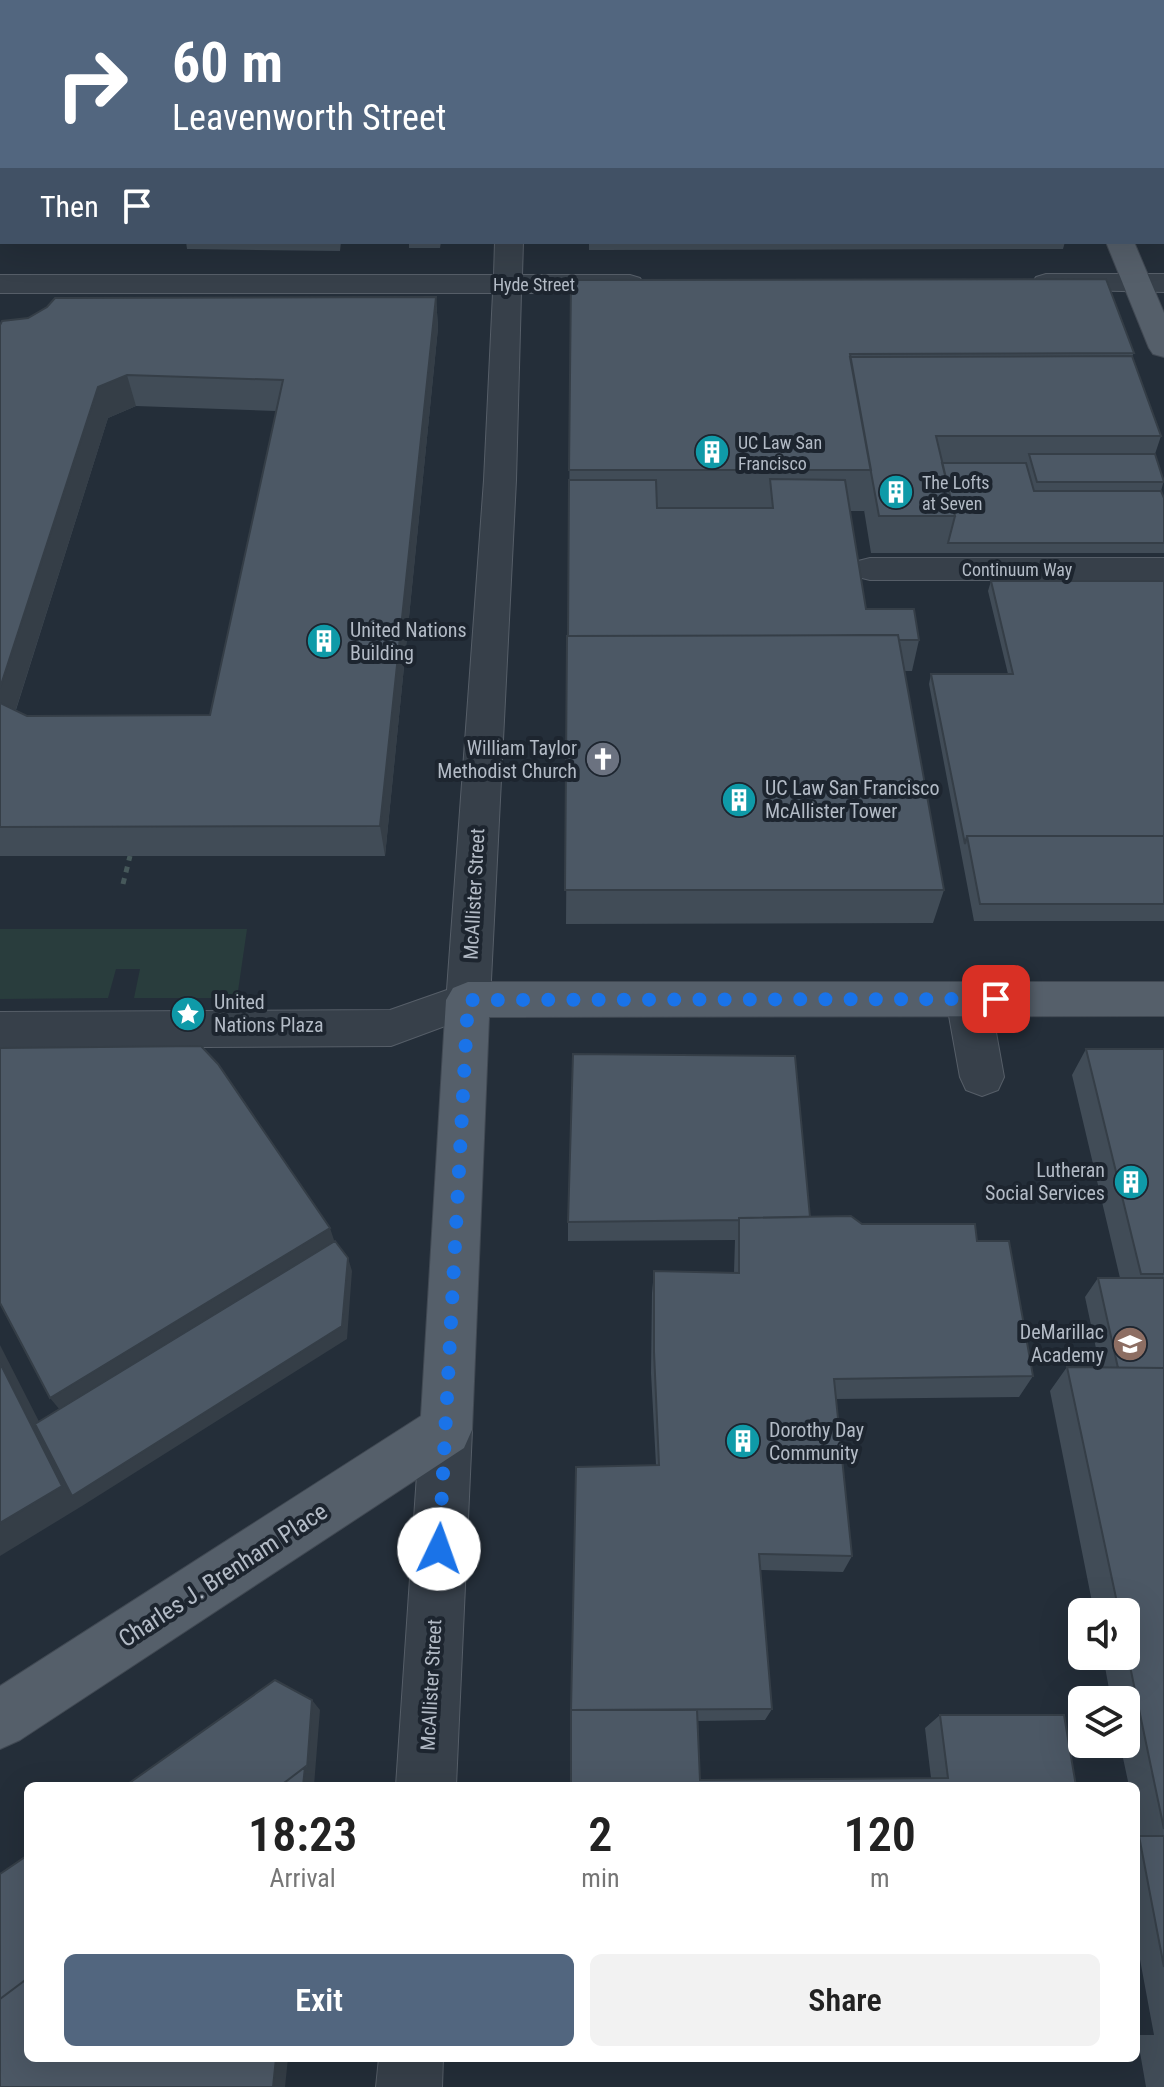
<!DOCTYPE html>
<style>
body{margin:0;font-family:"Roboto Condensed",sans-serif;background:#f2f2f2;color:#222;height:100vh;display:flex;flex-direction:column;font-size:30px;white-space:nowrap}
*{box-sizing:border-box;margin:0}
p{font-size:26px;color:#767676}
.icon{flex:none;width:44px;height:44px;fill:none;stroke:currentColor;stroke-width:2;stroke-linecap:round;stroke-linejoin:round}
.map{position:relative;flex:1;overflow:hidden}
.side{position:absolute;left:24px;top:1782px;width:1116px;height:280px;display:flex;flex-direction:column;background:#fff;border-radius:12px;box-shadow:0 8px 32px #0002}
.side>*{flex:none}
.top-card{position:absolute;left:0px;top:0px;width:1164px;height:244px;box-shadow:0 8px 32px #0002;background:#52667f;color:#fff;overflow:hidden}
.fabs{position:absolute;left:1068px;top:1598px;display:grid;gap:16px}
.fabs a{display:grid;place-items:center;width:72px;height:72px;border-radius:12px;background:#fff;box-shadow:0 8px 32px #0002;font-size:40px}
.pin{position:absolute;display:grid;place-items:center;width:68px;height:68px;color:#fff;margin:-34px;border-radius:16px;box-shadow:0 4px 12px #0006}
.me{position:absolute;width:88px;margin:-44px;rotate:3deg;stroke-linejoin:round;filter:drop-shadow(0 0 6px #0008)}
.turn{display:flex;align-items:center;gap:28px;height:168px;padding:0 40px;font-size:36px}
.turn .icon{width:104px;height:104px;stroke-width:2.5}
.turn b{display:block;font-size:56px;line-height:68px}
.then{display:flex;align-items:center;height:76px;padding:0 40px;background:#0003;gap:16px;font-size:30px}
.eta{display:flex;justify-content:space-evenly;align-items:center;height:136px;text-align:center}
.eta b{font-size:48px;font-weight:600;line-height:56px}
.button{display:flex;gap:16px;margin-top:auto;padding:16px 40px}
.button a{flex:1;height:92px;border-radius:12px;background:#52667f;color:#fff;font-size:32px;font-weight:600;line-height:92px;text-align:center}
.button a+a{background:#f2f2f2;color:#222}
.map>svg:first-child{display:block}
</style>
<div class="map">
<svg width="1164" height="2087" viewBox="0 0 1164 2087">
<rect width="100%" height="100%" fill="#242e39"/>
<!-- green -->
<path fill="#293d3d" d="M 0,929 L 247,929 L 237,998 L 134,998 L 140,969 L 116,969 L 108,998 L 0,999 Z"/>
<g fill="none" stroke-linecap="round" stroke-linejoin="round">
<!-- minor casing -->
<g stroke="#565e68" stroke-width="2">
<path id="minor" d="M 510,0 L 532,0 L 532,2 L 510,2 Z
M 495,242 L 523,242 L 522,275 L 630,275 L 640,278 L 644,284 L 640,290 L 630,293 L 521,293 L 516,480 L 490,1000 L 483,1012 L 391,1046 L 0,1048 L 0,1012 L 390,1010 L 447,990 L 484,480 L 493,293 L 0,293 L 0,275 L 494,275 Z
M 1046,274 L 1164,274 L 1164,292 L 1036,289 L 1032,283 L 1036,277 Z
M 870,558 L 1164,558 L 1164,580 L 870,580 L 858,577 L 853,569 L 858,561 Z
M 968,982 L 983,987 L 990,999 L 1004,1077 L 998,1090 L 982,1096 L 966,1090 L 960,1077 L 946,999 L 953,987 Z
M 446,1405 L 464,1412 L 472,1430 L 456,1786 L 396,1786 L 420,1430 L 428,1412 Z
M 379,2058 L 443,2058 L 442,2087 L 376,2087 Z"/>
</g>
<!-- major casing -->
<g stroke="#414953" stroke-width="2">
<path id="major" d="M 1012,0 L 1034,0 L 1035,2 L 1013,2 Z
M 1106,242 L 1134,242 L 1164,313 L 1164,357 L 1153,354 L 1149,348 Z
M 468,982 L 1164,982 L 1164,1016 L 489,1017 L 472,1430 L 464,1448 L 20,1740 L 0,1749 L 0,1686 L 421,1416 L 446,1000 L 453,988 Z"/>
</g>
<!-- path-far1 -->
<path stroke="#46585a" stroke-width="3" stroke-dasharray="4 4" stroke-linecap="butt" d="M 0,48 L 2,44"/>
<!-- path -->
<path stroke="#46585a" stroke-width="5" stroke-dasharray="6 6" stroke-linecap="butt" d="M 123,884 L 130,856"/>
<!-- minor -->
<use href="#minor" fill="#37404a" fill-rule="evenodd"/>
<!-- major -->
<use href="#major" fill="#555f6a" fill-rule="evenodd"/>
</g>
<!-- wall -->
<path fill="#414c57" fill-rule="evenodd" d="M 1071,0 L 1164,0 L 1164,194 L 1162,189 L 1162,2 L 1072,2 Z
M 186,242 L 341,242 L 340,251 L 187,249 Z
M 409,242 L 441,242 L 440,248 L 409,248 Z
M 589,242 L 1065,242 L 1063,249 L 589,250 Z
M 571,280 L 1134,353 L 1132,356 L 1161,436 L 1155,454 L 1164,480 L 1161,491 L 1164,498 L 1164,553 L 871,553 L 864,510 L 864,511 L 850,511 L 866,609 L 919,640 L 912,671 L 904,671 L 944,890 L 933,923 L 566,924 Z
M 436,297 L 438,328 L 385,856 L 0,856 L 0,325 ZM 136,406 L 276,411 L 210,715 L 27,716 L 16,710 L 108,418 Z
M 991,581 L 1164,581 L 1164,921 L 974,921 L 929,684 L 931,674 L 1008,674 L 988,591 Z
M 1086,1049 L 1164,1049 L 1164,2087 L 1146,2087 L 1137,2035 L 1154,2035 L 1136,1938 L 1136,1837 L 1139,1836 L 1136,1823 L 1136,1786 L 1129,1786 L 1120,1744 L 1126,1744 L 1126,1700 L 1111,1700 L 1103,1656 L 1126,1656 L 1126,1612 L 1094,1612 L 1050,1391 L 1067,1367 L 1100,1367 L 1085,1297 L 1098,1278 L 1120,1278 L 1072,1075 Z
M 811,1217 L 977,1241 L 1033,1376 L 1019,1397 L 836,1399 L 852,1556 L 843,1572 L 760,1570 L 772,1709 L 765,1720 L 698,1721 L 700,1780 L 931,1778 L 925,1728 L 940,1715 L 1076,1786 L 571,1786 L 656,1465 L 651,1373 L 652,1293 L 654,1271 L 734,1273 L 735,1240 L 568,1241 L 568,1222 Z"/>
<!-- shaded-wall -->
<path fill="#353e47" d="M 436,297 L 438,328 L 385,856 L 380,826 Z
M 127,375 L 136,406 L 108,418 L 9,731 L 0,710 L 0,688 L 98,387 Z
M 330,1228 L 339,1255 L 70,1422 L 50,1398 Z
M 348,1258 L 352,1271 L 347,1339 L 82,1506 L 0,1556 L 0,1345 L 76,1494 Z
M 312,1700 L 320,1710 L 314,1786 L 303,1786 Z
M 276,2058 L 288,2058 L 285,2087 L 273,2087 Z"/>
<!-- building -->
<path fill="#4c5865" stroke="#353e47" stroke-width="2" d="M 190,0 L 451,0 L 451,2 L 189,2 Z
M 570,0 L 710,0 L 710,2 L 570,2 Z
M 803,0 L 989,0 L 990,2 L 804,2 Z
M 1162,5 L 1164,5 L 1164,104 L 1162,104 Z
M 1162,122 L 1164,122 L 1164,151 L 1162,147 Z
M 1106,279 L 1134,353 L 850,354 L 871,470 L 569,470 L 571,280 Z
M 436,297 L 380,826 L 0,827 L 0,703 L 27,716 L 210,715 L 283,380 L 127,375 L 98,387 L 0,688 L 0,325 L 2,321 L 28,318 L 47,307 L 55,298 Z
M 1132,356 L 1161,436 L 936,436 L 955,516 L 879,516 L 850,357 Z
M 1029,454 L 1155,454 L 1164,482 L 1037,482 Z
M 942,463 L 1026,463 L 1034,491 L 1161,491 L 1164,498 L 1164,543 L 948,543 L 955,516 Z
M 770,479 L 845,480 L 866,609 L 914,609 L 919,640 L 899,640 L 898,635 L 568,636 L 569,480 L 656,480 L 657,508 L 773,508 Z
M 991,581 L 1164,581 L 1164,836 L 967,836 L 965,844 L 931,674 L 1013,674 Z
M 898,635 L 944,890 L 565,890 L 567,636 Z
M 967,836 L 1164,836 L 1164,904 L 980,904 Z
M 201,1046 L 218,1064 L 330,1228 L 50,1398 L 0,1303 L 0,1048 Z
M 1086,1049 L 1164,1049 L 1164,1274 L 1141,1274 Z
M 573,1054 L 795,1056 L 810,1217 L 739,1218 L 739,1220 L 568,1222 Z
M 851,1216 L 862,1224 L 975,1224 L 977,1241 L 1009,1241 L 1033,1376 L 834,1379 L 852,1556 L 759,1554 L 772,1709 L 571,1710 L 576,1467 L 659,1465 L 654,1352 L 654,1271 L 739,1273 L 739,1218 Z
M 335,1241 L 348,1258 L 342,1326 L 72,1496 L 35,1424 Z
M 1098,1278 L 1164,1278 L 1164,1368 L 1118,1368 Z
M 0,1363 L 62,1486 L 0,1523 Z
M 1067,1367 L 1164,1368 L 1164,1829 L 1126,1647 L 1126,1612 L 1119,1612 Z
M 275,1680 L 312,1700 L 307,1769 L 305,1767 L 280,1786 L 125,1786 Z
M 571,1710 L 697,1710 L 700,1780 L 948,1778 L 940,1715 L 1064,1715 L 1076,1786 L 571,1786 Z
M 305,1767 L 303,1786 L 280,1786 Z
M 1139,1836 L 1164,1836 L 1164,1967 Z
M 28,1855 L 28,1978 L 0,1999 L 0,1874 Z
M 28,1978 L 28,2058 L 276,2058 L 273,2087 L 0,2087 L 0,1999 Z"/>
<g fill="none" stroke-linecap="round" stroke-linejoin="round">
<!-- route -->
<path stroke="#1a73e8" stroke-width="14" stroke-dasharray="0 25.2" d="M 439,1549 L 468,1000 L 996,999"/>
</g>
<!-- icons -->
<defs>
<g id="building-disc" transform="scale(1.8)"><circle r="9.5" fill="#0f9aa8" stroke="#1d252f"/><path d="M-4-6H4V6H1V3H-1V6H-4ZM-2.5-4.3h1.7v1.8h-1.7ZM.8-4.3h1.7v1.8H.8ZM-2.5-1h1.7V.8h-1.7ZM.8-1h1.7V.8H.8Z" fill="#fff"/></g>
<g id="church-disc" transform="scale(1.8)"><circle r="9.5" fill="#6b7280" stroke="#1d252f"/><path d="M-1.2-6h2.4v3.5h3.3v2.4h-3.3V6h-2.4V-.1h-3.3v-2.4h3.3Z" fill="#fff"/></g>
<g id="sight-disc" transform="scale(1.8)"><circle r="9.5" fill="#0f9aa8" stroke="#1d252f"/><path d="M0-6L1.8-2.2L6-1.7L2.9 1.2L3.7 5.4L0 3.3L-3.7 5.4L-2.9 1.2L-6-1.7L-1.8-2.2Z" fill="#fff"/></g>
<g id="school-disc" transform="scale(1.8)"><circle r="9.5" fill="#8d6e63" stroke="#1d252f"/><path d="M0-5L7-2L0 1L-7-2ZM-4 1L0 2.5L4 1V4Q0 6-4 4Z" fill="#fff"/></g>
</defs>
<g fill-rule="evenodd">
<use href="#building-disc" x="712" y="452"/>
<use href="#building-disc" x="896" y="492"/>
<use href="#building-disc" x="324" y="641"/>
<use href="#church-disc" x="603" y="759"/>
<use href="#building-disc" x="739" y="800"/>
<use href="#sight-disc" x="188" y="1014"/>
<use href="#building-disc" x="1131" y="1182"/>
<use href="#school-disc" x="1130" y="1344"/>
<use href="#building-disc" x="743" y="1441"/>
</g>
<g text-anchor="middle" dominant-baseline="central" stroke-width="8" stroke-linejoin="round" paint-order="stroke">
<!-- far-street labels -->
<g font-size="18" fill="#b3bbc6" stroke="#1d252f">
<text x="534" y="284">Hyde Street</text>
<text x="1017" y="569">Continuum Way</text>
</g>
<!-- far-poi labels -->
<g font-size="18" fill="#b3bbc6" stroke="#1d252f" text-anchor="start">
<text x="738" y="442">UC Law San<tspan x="738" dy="21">Francisco</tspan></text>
<text x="922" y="482">The Lofts<tspan x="922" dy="21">at Seven</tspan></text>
</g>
<!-- poi labels -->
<g font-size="20" fill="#b3bbc6" stroke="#1d252f" text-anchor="start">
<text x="350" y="630">United Nations<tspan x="350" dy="23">Building</tspan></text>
<text x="577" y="748" text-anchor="end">William Taylor<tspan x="577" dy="23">Methodist Church</tspan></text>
<text x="765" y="788">UC Law San Francisco<tspan x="765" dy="23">McAllister Tower</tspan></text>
<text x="214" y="1002">United<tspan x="214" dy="23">Nations Plaza</tspan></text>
<text x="1105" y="1170" text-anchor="end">Lutheran<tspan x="1105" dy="23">Social Services</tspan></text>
<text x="1104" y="1332" text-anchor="end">DeMarillac<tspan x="1104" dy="23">Academy</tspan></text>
<text x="769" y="1430">Dorothy Day<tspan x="769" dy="23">Community</tspan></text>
</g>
<!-- street labels -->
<g font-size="20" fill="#b3bbc6" stroke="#1d252f">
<text transform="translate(474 894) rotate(-87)">McAllister Street</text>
<text transform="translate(431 1685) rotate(-87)">McAllister Street</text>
</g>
<!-- near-street labels -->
<g font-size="24" fill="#b3bbc6" stroke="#1d252f">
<text transform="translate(223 1575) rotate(-33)">Charles J. Brenham Place</text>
</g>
</g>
</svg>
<div class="fabs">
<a><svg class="icon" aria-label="sound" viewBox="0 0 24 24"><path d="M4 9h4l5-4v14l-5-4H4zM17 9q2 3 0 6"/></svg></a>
<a><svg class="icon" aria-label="layers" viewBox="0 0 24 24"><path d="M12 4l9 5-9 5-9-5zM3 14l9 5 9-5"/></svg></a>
</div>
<div class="pin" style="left:996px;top:999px;background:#d93025"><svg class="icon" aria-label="arrive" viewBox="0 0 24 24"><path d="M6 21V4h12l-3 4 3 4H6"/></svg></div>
<svg class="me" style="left:439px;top:1549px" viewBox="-20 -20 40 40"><circle r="19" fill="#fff"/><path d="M0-13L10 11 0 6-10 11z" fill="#1a73e8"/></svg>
<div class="top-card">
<div class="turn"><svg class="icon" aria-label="right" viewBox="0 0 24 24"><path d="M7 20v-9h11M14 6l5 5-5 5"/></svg><div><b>60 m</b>Leavenworth Street</div></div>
<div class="then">Then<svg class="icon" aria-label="arrive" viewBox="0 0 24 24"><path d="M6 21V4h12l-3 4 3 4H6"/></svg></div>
</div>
<section class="side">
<div class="eta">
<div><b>18:23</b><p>Arrival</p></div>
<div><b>2</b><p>min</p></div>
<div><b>120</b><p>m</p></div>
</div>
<div class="button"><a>Exit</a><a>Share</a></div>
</section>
</div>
